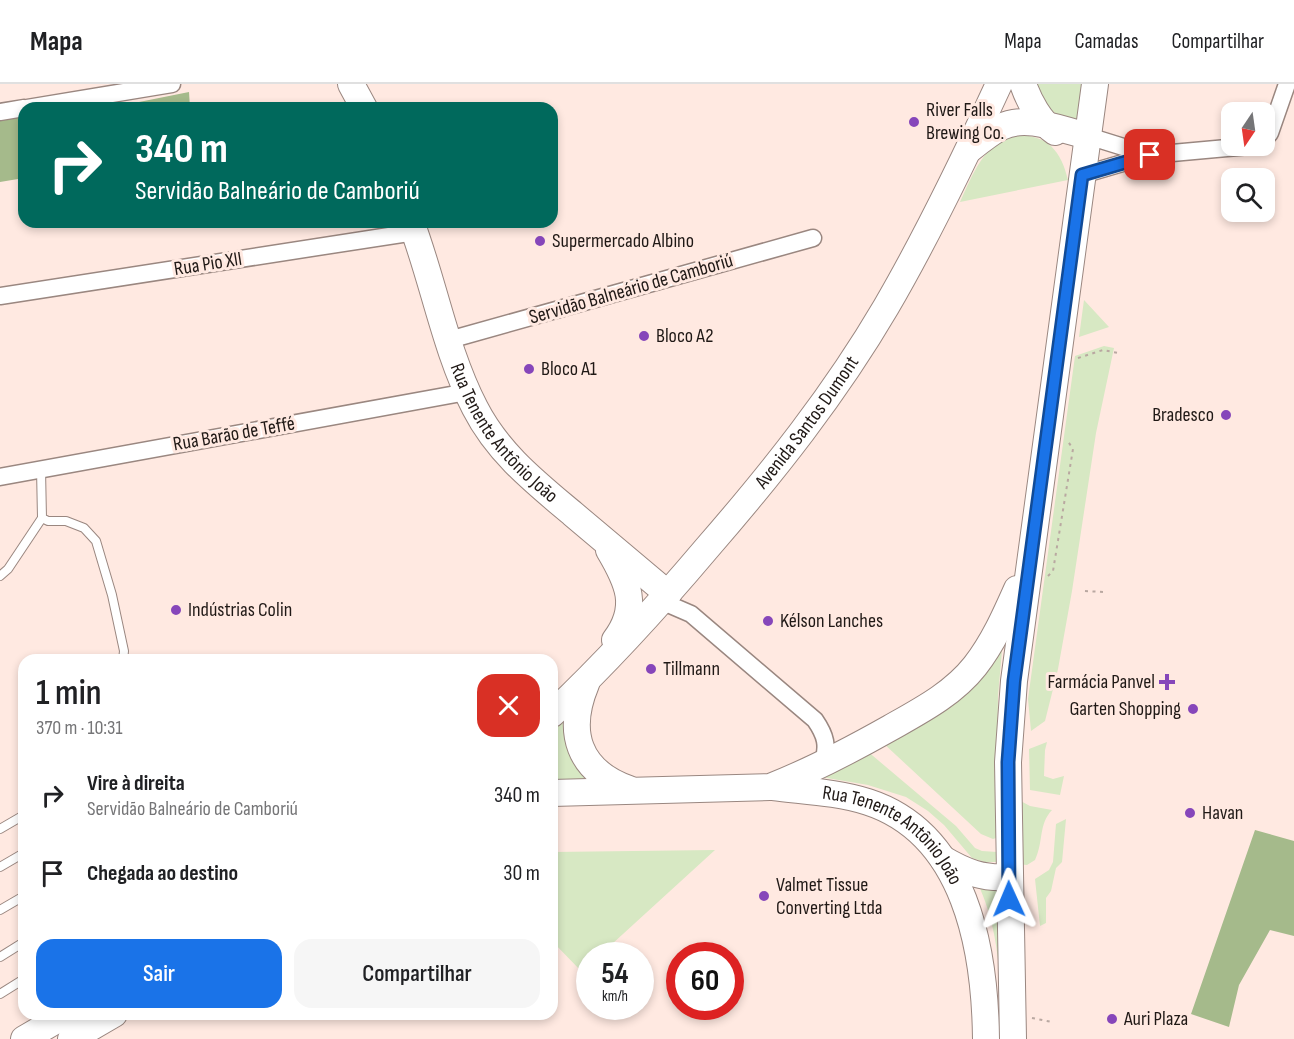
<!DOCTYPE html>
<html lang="pt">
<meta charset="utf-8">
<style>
body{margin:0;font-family:"Sofia Sans Condensed",sans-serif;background:#f6f6f6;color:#202124;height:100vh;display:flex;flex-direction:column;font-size:22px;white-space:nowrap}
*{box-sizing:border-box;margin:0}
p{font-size:20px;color:#757577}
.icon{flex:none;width:33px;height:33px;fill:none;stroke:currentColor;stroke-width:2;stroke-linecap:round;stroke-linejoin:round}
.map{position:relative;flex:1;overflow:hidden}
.side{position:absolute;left:18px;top:570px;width:540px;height:366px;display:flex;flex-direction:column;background:#fff;border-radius:18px;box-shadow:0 3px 9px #0003}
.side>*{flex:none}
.guide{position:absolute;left:18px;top:18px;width:540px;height:126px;border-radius:18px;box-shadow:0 3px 9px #0003;background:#00695c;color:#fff;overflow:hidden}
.needle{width:39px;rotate:193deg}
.fabs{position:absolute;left:1221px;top:18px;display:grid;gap:12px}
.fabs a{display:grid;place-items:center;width:54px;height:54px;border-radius:12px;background:#fff;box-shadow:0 3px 9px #0003;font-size:30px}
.speed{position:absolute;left:576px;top:858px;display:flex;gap:12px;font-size:30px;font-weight:700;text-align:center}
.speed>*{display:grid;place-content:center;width:78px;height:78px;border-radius:50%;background:#fff;box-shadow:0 3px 9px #0003;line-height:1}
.speed small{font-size:15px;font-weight:400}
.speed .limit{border:9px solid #d22;background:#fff;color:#111}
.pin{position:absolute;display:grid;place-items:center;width:51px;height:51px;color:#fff;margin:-26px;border-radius:12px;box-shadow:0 3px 9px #0006}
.me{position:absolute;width:66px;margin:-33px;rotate:359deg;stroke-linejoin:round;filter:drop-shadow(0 0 4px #0008)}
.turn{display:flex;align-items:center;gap:21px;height:126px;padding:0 18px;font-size:27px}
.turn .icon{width:78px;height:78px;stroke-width:2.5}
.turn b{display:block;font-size:42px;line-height:51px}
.round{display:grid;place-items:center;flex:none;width:63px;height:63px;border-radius:18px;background:#f6f6f6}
.headline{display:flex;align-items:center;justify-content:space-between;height:102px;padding:0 18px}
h1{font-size:36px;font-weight:600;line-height:45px}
.action{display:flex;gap:12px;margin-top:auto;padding:12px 18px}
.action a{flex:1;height:69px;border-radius:18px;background:#1a73e8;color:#fff;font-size:24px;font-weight:600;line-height:69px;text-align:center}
.action a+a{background:#f6f6f6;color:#202124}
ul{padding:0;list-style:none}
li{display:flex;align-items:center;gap:18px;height:78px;padding:0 18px}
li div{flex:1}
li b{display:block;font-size:22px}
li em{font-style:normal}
header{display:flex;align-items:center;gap:36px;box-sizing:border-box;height:84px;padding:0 30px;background:#fff;border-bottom:2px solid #e0e0e0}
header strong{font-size:28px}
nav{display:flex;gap:33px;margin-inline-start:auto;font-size:21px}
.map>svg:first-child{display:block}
</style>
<header>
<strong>Mapa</strong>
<nav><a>Mapa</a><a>Camadas</a><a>Compartilhar</a></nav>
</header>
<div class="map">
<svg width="1294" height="955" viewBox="0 0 1294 955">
<rect width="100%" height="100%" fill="#ffe9e1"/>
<!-- green -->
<path fill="#d7e8c3" d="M 1031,0 L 1089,0 L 1084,40 C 1052,29 1049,30 1031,0 Z
M 1014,51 C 1047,50 1061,66 1068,96 L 960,118 C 973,90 983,61 1014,51 Z
M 1084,216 L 1109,243 L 1079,253 Z
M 1104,262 L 1114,264 L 1096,349 L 1072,507 L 1058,585 L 1045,637 L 1031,647 L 1028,615 L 1075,272 Z
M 1003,555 L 998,612 L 996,754 L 993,755 L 981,750 L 882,658 Z
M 571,626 L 598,698 L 552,700 L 552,645 Z
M 1047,658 L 1045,666 L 1044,692 L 1053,695 L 1064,692 L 1060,711 L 1030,706 L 1029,665 Z
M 866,666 L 956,742 L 975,764 L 982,767 L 997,768 L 998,778 L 985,778 L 972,774 L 944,741 L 928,727 L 906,713 L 868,701 L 821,693 Z
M 1015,714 L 1030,722 L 1052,726 C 1038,741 1044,757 1035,776 L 1027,781 L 1017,780 Z
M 1066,735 L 1062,778 L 1056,784 L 1051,807 L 1046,814 L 1046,839 L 1040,842 L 1035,795 L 1049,786 L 1053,778 L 1056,740 Z
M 715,766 L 600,871 L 590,872 L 589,881 L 582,888 L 552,857 L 552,768 Z
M 976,796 L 999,797 L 999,885 C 996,853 990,824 976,796 Z"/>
<!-- forest -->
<path fill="#a5ba8b" d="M 189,8 L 190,24 L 109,24 Z
M 0,25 L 24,34 L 24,94 L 0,98 Z
M 1255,746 L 1294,757 L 1294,852 L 1270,846 L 1239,901 L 1229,943 L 1191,930 Z"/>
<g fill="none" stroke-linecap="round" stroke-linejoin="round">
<!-- lane casing -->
<g stroke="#9a8780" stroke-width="10">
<path id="lane" d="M 41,385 L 42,434 L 48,437 L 66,437 L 84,444 L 96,457 L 112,511 L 124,567 L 123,576
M 0,492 L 8,485 L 42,434
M 0,745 L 24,731
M 0,783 L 24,769
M 0,826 L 24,812
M 0,873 L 24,858
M 0,910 L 24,895"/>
</g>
<!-- street casing -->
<g stroke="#9a8780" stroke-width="19">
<path id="street" d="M 27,24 L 172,0
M 0,28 L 24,24
M 1088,52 L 1149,71
M 1264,56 L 1270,49 L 1287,0
M 1082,91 L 1150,71 L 1249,62
M 0,212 L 415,148
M 449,256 L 813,154
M 0,393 L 467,308
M 661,517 L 691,530 L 815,636 C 826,652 828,661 823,680"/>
</g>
<!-- primary casing -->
<g stroke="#9a8780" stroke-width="28">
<g id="primary">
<path d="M 351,0 L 364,24"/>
<path d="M 1023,0 C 1029,17 1040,38 1055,48"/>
<path d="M 970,65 C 980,57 990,49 1001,43 C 1027,30 1061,46 1088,52"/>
<path id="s1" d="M 411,138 C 434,199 445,266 475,324 C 498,369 535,398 573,430 C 605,457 636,483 668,510"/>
<path d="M 609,466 C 628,498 640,523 615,556"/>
<path d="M 586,600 C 566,648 578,687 629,705"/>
<path id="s2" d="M 552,630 C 607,578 658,522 707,464 C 773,388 835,310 886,223 C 928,151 964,76 999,0"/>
<path id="s3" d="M 773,703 C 804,707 837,708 868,718 C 966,750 985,866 986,955"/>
<path d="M 552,709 L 770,703 C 811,687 851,666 890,644 C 920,627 953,610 975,582 C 993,559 1005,532 1017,505"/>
<path d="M 943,775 C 965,788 983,795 1009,793"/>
<path d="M 24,955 L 67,930"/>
<path d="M 71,955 L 114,930"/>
<path d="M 1013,955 L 1008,678 L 1014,597 L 1095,0"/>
</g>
</g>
<!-- path -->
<path stroke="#b9a8a1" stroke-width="2" stroke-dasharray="3 4.5" stroke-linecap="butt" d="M 1078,274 L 1103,266 L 1118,269
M 1048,492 L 1053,487 L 1073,365 L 1067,356
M 1085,507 L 1103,508
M 1032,934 L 1052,938"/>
<!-- lane -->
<use href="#lane" stroke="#fff" stroke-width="8"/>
<!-- street -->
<use href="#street" stroke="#fff" stroke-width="16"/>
<!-- primary -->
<use href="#primary" stroke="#fff" stroke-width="26"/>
</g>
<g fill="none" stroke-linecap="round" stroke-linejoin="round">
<!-- route casing -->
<g stroke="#114b97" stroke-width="15">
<path id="route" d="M 1009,815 L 1008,678 L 1014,597 L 1082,91 L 1150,71"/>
</g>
<!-- route -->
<use href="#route" stroke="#1a73e8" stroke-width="10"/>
</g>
<!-- markers -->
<g fill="#8646ba" stroke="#ffe9e1" stroke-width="2">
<circle cx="914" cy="38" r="6"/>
<circle cx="540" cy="157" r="6"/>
<circle cx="644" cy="252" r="6"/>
<circle cx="529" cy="285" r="6"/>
<circle cx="1226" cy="331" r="6"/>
<circle cx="176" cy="526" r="6"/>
<circle cx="768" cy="537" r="6"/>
<circle cx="651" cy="585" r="6"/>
<path d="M1164 589h6v6h6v6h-6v6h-6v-6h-6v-6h6z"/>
<circle cx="1193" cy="625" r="6"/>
<circle cx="1190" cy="729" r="6"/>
<circle cx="764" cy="812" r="6"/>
<circle cx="1112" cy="935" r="6"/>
</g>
<g text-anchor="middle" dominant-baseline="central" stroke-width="6" stroke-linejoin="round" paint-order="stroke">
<!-- poi labels -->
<g font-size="20" fill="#201916" stroke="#ffe9e1" text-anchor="start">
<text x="926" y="26">River Falls<tspan x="926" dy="23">Brewing Co.</tspan></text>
<text x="552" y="157">Supermercado Albino</text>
<text x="656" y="252">Bloco A2</text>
<text x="541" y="285">Bloco A1</text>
<text x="1214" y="331" text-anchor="end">Bradesco</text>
<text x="188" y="526">Indústrias Colin</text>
<text x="780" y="537">Kélson Lanches</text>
<text x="663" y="585">Tillmann</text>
<text x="1155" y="598" text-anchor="end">Farmácia Panvel</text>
<text x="1181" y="625" text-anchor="end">Garten Shopping</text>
<text x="1202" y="729">Havan</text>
<text x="776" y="801">Valmet Tissue<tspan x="776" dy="23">Converting Ltda</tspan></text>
<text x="1124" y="935">Auri Plaza</text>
</g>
<!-- street labels -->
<g font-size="20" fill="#201916" stroke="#ffe9e1">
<text transform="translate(208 180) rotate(-9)">Rua Pio XII</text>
<text transform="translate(631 205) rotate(-16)">Servidão Balneário de Camboriú</text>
<text stroke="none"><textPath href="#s2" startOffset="388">Avenida Santos Dumont</textPath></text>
<text stroke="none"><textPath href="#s1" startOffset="234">Rua Tenente Antônio João</textPath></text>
<text transform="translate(234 350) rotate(-10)">Rua Barão de Teffé</text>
<text stroke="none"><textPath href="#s3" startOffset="135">Rua Tenente Antônio João</textPath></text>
</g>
</g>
</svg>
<div class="fabs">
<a><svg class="needle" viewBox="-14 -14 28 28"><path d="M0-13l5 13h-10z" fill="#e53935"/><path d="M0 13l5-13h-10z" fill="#757577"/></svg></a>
<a><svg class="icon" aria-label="search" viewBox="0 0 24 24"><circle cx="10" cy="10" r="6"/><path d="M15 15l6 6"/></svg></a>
</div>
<div class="speed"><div>54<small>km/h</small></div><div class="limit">60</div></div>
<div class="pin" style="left:1150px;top:71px;background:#d93025"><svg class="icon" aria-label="arrive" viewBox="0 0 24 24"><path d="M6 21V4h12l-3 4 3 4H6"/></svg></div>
<svg class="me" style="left:1009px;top:815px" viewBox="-20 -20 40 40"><path d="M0-17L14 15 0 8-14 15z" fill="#1a73e8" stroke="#fff" stroke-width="4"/></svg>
<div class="guide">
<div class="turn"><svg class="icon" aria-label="right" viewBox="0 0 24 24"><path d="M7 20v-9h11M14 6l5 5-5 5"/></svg><div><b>340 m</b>Servidão Balneário de Camboriú</div></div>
</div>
<section class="side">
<div class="headline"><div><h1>1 min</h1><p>370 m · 10:31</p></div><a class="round" style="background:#d93025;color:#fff"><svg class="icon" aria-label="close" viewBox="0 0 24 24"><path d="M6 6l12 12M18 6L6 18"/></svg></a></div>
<ul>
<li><svg class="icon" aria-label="right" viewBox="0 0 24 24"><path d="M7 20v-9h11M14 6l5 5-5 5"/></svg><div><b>Vire à direita</b><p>Servidão Balneário de Camboriú</p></div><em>340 m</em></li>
<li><svg class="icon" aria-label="arrive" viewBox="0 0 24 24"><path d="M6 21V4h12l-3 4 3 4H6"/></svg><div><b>Chegada ao destino</b></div><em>30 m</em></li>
</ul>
<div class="action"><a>Sair</a><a>Compartilhar</a></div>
</section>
</div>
